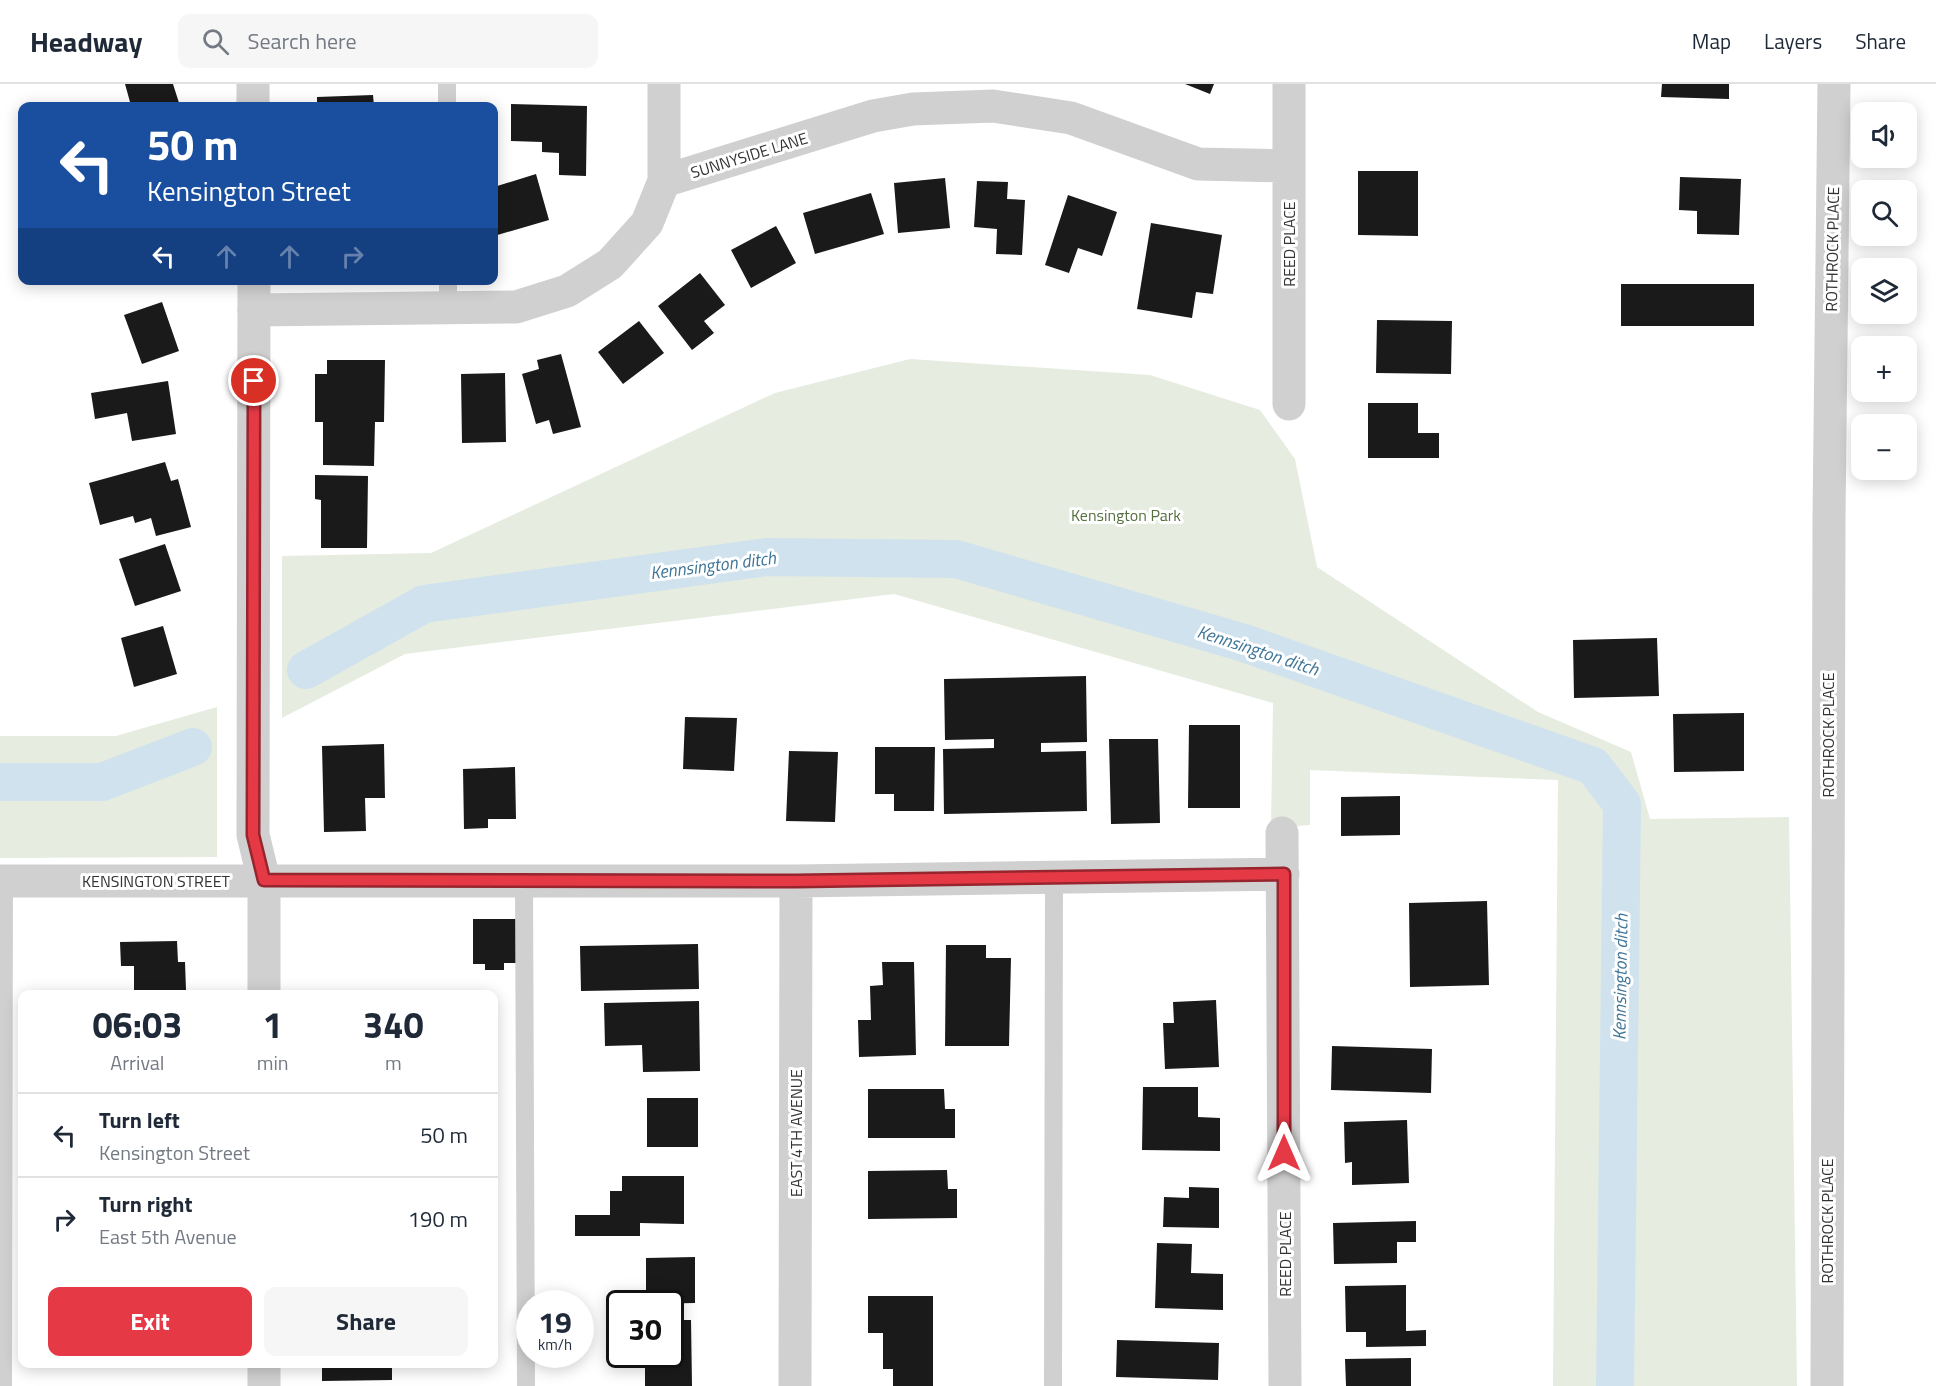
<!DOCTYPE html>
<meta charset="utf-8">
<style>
body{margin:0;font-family:"Titillium Web",sans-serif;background:#f6f6f7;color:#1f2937;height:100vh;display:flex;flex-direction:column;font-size:22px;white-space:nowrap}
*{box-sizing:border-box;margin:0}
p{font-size:20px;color:#747a83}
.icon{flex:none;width:33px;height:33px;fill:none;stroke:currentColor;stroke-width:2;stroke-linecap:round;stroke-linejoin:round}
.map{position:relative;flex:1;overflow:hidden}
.sheet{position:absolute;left:18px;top:906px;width:480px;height:378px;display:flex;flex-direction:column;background:#fff;border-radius:12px;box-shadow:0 3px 15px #0003}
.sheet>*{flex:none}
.hud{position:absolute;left:18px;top:18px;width:480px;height:183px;border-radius:12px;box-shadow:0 3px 15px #0003;background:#1a4fa0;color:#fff;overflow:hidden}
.controls{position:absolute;left:1851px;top:18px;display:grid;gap:12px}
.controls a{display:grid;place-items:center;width:66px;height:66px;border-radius:12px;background:#fff;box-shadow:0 3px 15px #0003;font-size:30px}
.speed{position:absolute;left:516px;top:1206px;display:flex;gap:12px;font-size:30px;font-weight:700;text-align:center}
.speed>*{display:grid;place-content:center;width:78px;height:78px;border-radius:50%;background:#fff;box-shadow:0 3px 15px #0003;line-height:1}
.speed small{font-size:15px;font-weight:400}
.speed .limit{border:3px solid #111;border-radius:9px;background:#fff;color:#111}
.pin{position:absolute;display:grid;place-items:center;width:51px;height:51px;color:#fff;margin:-26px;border:3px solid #fff;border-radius:50%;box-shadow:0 2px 6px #0007}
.me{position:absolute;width:66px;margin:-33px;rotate:0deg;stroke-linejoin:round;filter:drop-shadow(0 0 4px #0008)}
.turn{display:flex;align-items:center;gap:21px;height:126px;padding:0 30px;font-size:27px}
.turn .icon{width:78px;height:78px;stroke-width:2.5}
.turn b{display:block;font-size:42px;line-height:51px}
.lanes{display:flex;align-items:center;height:57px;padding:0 30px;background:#0003;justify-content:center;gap:30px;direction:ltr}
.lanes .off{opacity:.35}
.eta{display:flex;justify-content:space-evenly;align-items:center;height:102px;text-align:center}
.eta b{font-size:36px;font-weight:700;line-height:42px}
.action{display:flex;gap:12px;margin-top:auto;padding:12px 30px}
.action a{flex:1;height:69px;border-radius:12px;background:#e63946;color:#fff;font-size:24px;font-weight:700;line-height:69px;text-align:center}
.action a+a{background:#f6f6f7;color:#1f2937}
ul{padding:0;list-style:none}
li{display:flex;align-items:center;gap:18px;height:84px;padding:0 30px;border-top:2px solid #e0e1e3}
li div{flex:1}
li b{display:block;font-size:22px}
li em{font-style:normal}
header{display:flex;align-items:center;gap:36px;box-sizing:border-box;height:84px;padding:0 30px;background:#fff;border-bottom:2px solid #e0e1e3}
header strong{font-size:28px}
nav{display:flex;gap:33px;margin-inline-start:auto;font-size:21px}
.search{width:420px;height:54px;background:#f6f6f7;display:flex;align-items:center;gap:15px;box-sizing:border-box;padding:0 21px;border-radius:12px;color:#747a83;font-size:22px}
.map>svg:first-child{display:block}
</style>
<header>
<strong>Headway</strong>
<div class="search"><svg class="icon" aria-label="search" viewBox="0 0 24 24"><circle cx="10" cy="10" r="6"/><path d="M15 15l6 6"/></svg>Search here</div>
<nav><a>Map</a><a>Layers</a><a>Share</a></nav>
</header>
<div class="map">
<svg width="1936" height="1302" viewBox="0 0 1936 1302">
<rect width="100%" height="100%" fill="#fff"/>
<!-- park -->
<path fill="#e6ecdf" d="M 910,275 L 1150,291 L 1260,326 L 1295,375 L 1317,483 L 1538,628 L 1631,668 L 1650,735 L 1789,733 L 1797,1302 L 1553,1302 L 1558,696 L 1310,686 L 1310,741 L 1271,744 L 1273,619 L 894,510 L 405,570 L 282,634 L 282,472 L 431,469 L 775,309 Z
M 217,623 L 217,773 L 0,774 L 0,652 L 116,652 Z"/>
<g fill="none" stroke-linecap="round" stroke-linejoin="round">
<!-- canal -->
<path stroke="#cfe2ee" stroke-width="38" d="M 306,586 L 424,520 L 767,473 L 956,475 L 1244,559 L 1593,682 L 1622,720 L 1615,1302
M 0,698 L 102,698 L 193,663"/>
</g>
<!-- building -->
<path fill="#1a1a1a" d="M 125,0 L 173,0 L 180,22 L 122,22 L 121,20 L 130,18 Z
M 1185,0 L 1214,0 L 1210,10 Z
M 1662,0 L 1729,0 L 1729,15 L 1661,13 Z
M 373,11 L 374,22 L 317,22 L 317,13 Z
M 511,20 L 587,22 L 586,92 L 559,91 L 559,69 L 542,68 L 542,58 L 511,57 Z
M 1358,87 L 1418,87 L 1418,152 L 1358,151 Z
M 536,90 L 549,136 L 494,152 L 494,103 Z
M 1680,93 L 1741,95 L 1739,151 L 1697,150 L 1697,127 L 1679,126 Z
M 945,94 L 950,144 L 898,149 L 894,99 Z
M 977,97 L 1008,98 L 1007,115 L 1025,116 L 1022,171 L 996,170 L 997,145 L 974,143 Z
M 871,109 L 884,150 L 815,170 L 803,129 Z
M 1068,111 L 1117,128 L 1102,172 L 1078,164 L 1069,189 L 1045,181 Z
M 1151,139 L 1222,151 L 1213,210 L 1196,208 L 1192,234 L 1137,225 Z
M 776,142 L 796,179 L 751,204 L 731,166 Z
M 700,189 L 725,221 L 704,237 L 714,249 L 692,266 L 658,222 Z
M 132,196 L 149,196 L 149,197 L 133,201 Z
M 1621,200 L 1754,200 L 1754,242 L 1621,242 Z
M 162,218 L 179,267 L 142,280 L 124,231 Z
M 1377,236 L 1452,237 L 1451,290 L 1376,289 Z
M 639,237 L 664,269 L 623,300 L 598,268 Z
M 561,270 L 581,343 L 553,350 L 549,336 L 536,340 L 522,290 L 539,285 L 537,276 Z
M 327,276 L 385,276 L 384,338 L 375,338 L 374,382 L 323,381 L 323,338 L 315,338 L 315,290 L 327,290 Z
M 505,289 L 506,358 L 462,359 L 461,290 Z
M 168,297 L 176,350 L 132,357 L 127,329 L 95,335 L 91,309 Z
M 1368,319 L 1418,319 L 1418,349 L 1439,349 L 1439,374 L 1368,374 Z
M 165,378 L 171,397 L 178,395 L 191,443 L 156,452 L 151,434 L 135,439 L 133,432 L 100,441 L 89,399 Z
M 315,391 L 368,392 L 367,464 L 321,464 L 321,416 L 315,415 Z
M 165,460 L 181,507 L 135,522 L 119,475 Z
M 163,542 L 177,590 L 134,603 L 121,554 Z
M 1657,554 L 1659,612 L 1574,614 L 1573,556 Z
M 1086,592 L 1087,658 L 1041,659 L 1041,668 L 1086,667 L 1087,727 L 944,730 L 943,665 L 994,664 L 994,655 L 945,656 L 944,595 Z
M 1744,629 L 1744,687 L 1674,688 L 1673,630 Z
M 685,633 L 737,634 L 734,687 L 683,685 Z
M 1189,641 L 1240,641 L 1240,724 L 1188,724 Z
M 1109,655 L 1158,655 L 1160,739 L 1111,740 Z
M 384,660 L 385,714 L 365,714 L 366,747 L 324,748 L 322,662 Z
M 875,663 L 935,663 L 934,727 L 894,727 L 894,710 L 875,710 Z
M 789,667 L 838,668 L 835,738 L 786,737 Z
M 515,683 L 516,735 L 488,735 L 488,744 L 464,745 L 463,685 Z
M 1400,712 L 1400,751 L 1341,752 L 1341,713 Z
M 1487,817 L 1489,901 L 1410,903 L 1409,819 Z
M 473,835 L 516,835 L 516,879 L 504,879 L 504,886 L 485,886 L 485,880 L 473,880 Z
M 177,857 L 178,878 L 185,878 L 186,906 L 134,906 L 134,882 L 121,882 L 120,858 Z
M 698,860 L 699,905 L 581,907 L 580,862 Z
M 946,861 L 986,861 L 986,874 L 1011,874 L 1009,962 L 945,962 Z
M 882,878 L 914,878 L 916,971 L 859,973 L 858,936 L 871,936 L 870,902 L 883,901 Z
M 1216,916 L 1219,983 L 1165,985 L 1163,939 L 1174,939 L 1173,918 Z
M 699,917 L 700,987 L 643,988 L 642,961 L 605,962 L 604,919 Z
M 1332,962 L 1432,965 L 1431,1009 L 1331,1006 Z
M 1143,1003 L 1198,1003 L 1198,1033 L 1220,1034 L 1220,1067 L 1142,1066 Z
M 868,1005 L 944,1005 L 945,1025 L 955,1025 L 955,1054 L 868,1054 Z
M 647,1014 L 698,1014 L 698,1063 L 647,1063 Z
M 1407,1036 L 1409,1099 L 1352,1101 L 1352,1078 L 1345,1079 L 1344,1038 Z
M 947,1086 L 948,1105 L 957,1105 L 957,1134 L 868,1135 L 868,1087 Z
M 622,1092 L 684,1092 L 684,1140 L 640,1139 L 640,1152 L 575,1152 L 575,1131 L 610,1131 L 610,1107 L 622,1107 Z
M 1189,1103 L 1219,1104 L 1219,1144 L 1163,1143 L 1164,1113 L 1189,1114 Z
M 1416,1137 L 1416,1158 L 1397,1158 L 1397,1179 L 1334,1180 L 1333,1139 Z
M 1157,1159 L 1192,1160 L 1191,1189 L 1223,1190 L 1223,1226 L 1155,1224 Z
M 695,1173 L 695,1219 L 646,1220 L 646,1174 Z
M 1406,1201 L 1406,1247 L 1426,1246 L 1426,1262 L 1366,1263 L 1366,1248 L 1346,1248 L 1345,1202 Z
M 868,1212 L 933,1212 L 933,1302 L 893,1302 L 893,1285 L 883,1285 L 883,1249 L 868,1249 Z
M 670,1236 L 691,1236 L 692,1302 L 645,1302 L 645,1270 L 670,1270 Z
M 1117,1256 L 1219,1259 L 1218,1296 L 1116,1293 Z
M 1411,1274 L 1411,1302 L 1346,1302 L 1345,1275 Z
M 127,1280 L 183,1280 L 183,1283 L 127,1281 Z
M 322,1280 L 392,1280 L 392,1296 L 322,1297 Z"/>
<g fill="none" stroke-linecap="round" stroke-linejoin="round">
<!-- service -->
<path stroke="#d0d0d0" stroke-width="18" d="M 447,0 L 447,22
M 448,196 L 448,224
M 524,796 L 526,1302
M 3,1302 L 4,797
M 1053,1302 L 1054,793"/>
<!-- minor -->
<path stroke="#d0d0d0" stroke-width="33" d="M 1289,0 L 1289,320
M 664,97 L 664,0
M 254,226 L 516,223 L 567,207 L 610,180 L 647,139 L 664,97 L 873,32 L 913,25 L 993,22 L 1071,34 L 1198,80 L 1289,82
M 1282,749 L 1285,1302
M 0,797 L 796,797 L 1283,790
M 795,1302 L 796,797
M 1827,1302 L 1829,435 L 1834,0"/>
<!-- tertiary -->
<path stroke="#d0d0d0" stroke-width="33" d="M 253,0 L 253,22
M 254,196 L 253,751 L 264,796 L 264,910
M 264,1280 L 264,1302"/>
</g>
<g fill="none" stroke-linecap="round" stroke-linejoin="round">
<!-- route casing -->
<g stroke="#96252e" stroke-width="15">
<path id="route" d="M 254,297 L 253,751 L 264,796 L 796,797 L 1284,790 L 1284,1069"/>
</g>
<!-- route -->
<use href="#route" stroke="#e63946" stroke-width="10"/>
</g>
<g text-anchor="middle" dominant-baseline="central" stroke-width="6" stroke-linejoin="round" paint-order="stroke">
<!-- street labels -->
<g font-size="16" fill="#333" stroke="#fff">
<text transform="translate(749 71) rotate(-17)">SUNNYSIDE LANE</text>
<text transform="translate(1289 160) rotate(-90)">REED PLACE</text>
<text transform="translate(1832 165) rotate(-89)">ROTHROCK PLACE</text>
<text transform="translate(1828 651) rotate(-90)">ROTHROCK PLACE</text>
<text x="156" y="797">KENSINGTON STREET</text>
<text transform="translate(796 1049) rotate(-90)">EAST 4TH AVENUE</text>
<text transform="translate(1827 1137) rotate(-90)">ROTHROCK PLACE</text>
<text transform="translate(1285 1170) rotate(-90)">REED PLACE</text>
</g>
<!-- park labels -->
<g font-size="16" fill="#56703f" stroke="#fff">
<text x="1126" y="431">Kensington Park</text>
</g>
<!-- water labels -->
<g font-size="18" font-style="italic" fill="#3f7597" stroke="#fff">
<text transform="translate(713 481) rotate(-7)">Kennsington ditch</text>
<text transform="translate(1258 566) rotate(18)">Kennsington ditch</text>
<text transform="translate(1620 893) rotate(-89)">Kennsington ditch</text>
</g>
</g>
</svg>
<div class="controls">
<a><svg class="icon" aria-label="sound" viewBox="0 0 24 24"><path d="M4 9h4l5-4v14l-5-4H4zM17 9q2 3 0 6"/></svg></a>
<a><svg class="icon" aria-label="search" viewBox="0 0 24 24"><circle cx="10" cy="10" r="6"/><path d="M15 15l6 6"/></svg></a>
<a><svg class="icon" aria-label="layers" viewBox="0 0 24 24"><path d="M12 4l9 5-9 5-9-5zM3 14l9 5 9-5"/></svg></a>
<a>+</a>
<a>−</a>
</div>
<div class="speed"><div>19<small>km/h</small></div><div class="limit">30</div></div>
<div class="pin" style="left:254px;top:297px;background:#d93025"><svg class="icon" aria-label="arrive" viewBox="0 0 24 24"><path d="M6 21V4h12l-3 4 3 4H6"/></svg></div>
<svg class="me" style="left:1284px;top:1069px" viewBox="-20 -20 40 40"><path d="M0-17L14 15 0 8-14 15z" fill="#e63946" stroke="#fff" stroke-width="4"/></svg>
<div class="hud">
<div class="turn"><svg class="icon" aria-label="left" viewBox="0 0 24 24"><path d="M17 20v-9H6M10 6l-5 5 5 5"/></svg><div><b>50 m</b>Kensington Street</div></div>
<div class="lanes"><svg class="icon" aria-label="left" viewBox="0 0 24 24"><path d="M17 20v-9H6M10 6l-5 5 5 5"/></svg><svg class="icon off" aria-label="ahead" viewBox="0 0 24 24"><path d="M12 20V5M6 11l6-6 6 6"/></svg><svg class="icon off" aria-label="ahead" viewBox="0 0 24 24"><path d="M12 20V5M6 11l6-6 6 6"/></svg><svg class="icon off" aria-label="right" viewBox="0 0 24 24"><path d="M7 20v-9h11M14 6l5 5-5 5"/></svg></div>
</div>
<section class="sheet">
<div class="eta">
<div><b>06:03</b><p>Arrival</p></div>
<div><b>1</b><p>min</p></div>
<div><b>340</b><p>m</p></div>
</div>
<ul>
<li><svg class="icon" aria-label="left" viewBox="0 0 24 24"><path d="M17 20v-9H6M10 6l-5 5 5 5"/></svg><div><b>Turn left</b><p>Kensington Street</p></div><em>50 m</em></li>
<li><svg class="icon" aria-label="right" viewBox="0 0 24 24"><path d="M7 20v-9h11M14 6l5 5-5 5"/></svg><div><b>Turn right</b><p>East 5th Avenue</p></div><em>190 m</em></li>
</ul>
<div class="action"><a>Exit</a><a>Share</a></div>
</section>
</div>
